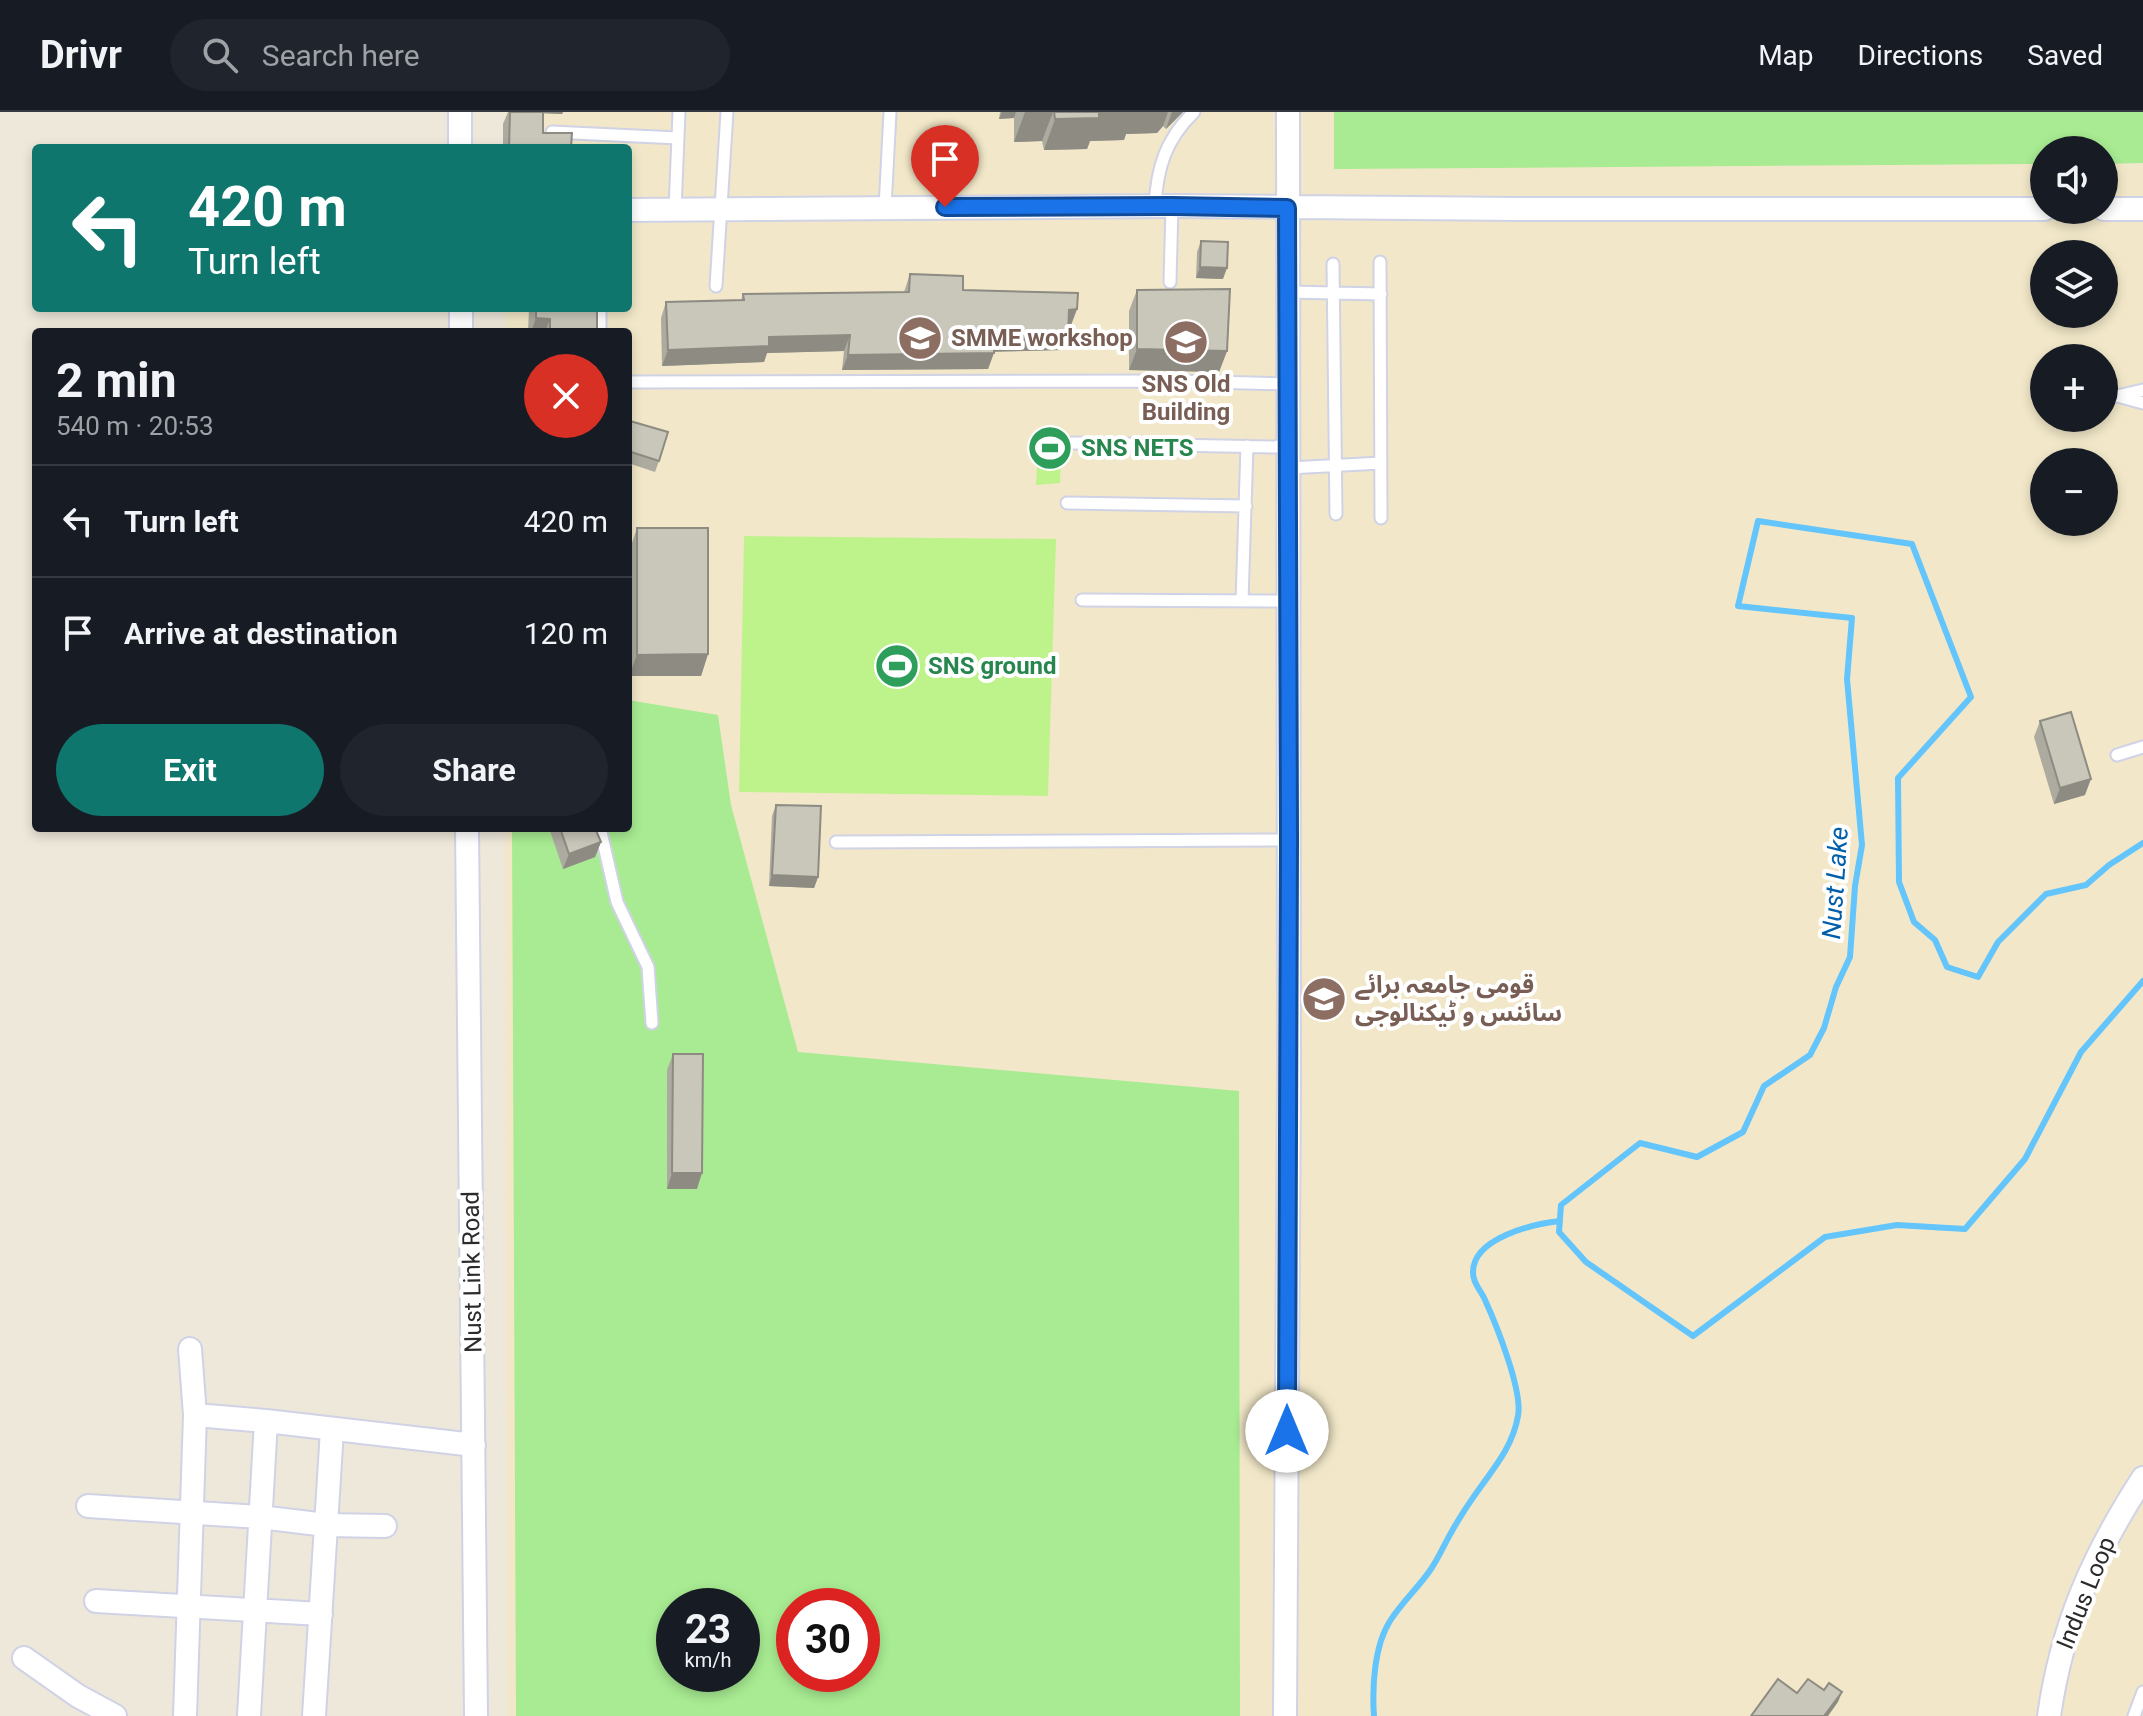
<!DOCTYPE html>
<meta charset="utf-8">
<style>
body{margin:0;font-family:Roboto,"Noto Sans Arabic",sans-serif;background:#20242c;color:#f1f3f6;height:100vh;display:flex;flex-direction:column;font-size:30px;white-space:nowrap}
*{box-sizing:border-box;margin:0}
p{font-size:26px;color:#9ea1a6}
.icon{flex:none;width:44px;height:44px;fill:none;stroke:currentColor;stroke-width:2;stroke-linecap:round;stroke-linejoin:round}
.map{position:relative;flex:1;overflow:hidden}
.sheet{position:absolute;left:32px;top:216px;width:600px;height:504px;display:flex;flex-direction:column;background:#171b24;border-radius:8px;box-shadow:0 4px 12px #0003}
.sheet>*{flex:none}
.hud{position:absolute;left:32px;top:32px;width:600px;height:168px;border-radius:8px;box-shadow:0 4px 12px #0003;background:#0f766e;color:#fff;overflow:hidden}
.buttons{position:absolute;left:2030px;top:24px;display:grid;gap:16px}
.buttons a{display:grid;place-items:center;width:88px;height:88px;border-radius:50%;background:#171b24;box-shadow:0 4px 12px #0003;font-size:40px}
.speed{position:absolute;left:656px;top:1476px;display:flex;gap:16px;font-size:40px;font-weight:700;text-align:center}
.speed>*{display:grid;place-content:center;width:104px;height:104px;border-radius:50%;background:#171b24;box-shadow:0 4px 12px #0003;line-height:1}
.speed small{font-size:20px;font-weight:400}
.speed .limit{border:12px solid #d22;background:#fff;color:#111}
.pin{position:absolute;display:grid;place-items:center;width:68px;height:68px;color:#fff;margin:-82px -34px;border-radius:50% 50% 50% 0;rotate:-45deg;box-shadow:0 0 8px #0007}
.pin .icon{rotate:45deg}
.me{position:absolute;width:88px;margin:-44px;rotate:0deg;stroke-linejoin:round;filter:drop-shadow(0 0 6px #0008)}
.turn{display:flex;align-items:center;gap:28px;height:168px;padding:0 24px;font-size:36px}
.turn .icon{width:104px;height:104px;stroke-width:2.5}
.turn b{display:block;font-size:56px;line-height:68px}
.round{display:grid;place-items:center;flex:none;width:84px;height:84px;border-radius:42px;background:#20242c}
.headline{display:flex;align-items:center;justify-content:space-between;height:136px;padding:0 24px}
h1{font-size:48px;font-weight:700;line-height:60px}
.button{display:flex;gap:16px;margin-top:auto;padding:16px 24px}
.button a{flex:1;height:92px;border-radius:48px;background:#0f766e;color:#fff;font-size:32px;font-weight:700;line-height:92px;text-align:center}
.button a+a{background:#20242c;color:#f1f3f6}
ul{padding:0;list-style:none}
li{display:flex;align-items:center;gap:24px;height:112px;padding:0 24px;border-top:2px solid #363941}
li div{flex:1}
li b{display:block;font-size:30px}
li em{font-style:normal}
header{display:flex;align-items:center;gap:48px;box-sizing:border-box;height:112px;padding:0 40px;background:#171b24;border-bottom:2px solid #363941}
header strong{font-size:38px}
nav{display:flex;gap:44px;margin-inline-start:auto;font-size:28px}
.search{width:560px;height:72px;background:#20242c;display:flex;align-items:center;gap:20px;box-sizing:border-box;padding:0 28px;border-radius:44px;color:#9ea1a6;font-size:30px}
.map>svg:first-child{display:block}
</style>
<header>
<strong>Drivr</strong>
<div class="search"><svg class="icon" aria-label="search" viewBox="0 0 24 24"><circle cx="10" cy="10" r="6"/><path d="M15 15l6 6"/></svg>Search here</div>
<nav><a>Map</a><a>Directions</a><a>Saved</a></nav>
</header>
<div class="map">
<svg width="2143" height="1604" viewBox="0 0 2143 1604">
<rect width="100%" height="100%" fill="#eee8db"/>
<!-- education -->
<path fill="#f2e8c9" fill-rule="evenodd" d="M 505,0 L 2143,0 L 2143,1604 L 507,1604 L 505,716 L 628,716 L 628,220 L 505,220 L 505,196 L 628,196 L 628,36 L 505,36 ZM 2044,38 L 2104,38 L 2104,98 L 2044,98 ZM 2044,142 L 2104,142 L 2104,202 L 2044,202 ZM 2044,246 L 2104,246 L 2104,306 L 2044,306 ZM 2044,350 L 2104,350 L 2104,410 L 2044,410 ZM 674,1494 L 742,1494 L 742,1562 L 674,1562 ZM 794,1494 L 862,1494 L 862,1562 L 794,1562 Z"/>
<!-- green -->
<path fill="#a8eb92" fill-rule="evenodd" d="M 1334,0 L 2143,0 L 2143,51 L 2104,52 L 2104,38 L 2044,38 L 2044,52 L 1334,57 Z
M 628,588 L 718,603 L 731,693 L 798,940 L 1239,979 L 1240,1604 L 516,1604 L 512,716 L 628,716 ZM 674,1494 L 742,1494 L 742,1562 L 674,1562 ZM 794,1494 L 862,1494 L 862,1562 L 794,1562 Z"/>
<!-- pitch -->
<path fill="#bef38c" d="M 1039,318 L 1062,319 L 1060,371 L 1036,373 Z
M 744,424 L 1056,427 L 1048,684 L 739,680 Z"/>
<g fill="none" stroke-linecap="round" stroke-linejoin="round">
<!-- stream -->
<path stroke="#63c5fc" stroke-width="6" d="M 2143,731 L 2109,753 L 2086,773 L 2046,782 L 1998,830 L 1978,865 L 1947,855 L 1935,828 L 1914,810 L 1899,770 L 1898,666 L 1971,585 L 1912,432 L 1758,409 L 1738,494 L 1852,506 L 1847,567 L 1862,733 L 1855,774 L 1850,845 L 1836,875 L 1824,916 L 1810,943 L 1764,974 L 1743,1020 L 1697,1045 L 1640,1031 L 1561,1093 L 1559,1120 L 1586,1150 L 1693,1224 L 1825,1125 L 1897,1113 L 1965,1117 L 2025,1047 L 2081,940 L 2143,869
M 1374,1604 C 1372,1576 1374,1534 1390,1509 C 1402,1490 1419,1475 1431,1457 C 1439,1445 1445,1431 1452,1419 C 1461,1403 1471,1388 1482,1373 C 1498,1351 1513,1332 1518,1304 C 1523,1279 1496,1212 1485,1188 C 1481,1178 1473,1172 1473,1161 C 1472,1126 1533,1112 1560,1109"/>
<!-- lane casing -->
<g stroke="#d0d2e5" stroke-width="15">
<path id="lane" d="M 552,20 L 678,26
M 1155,94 C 1157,55 1166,27 1194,0
M 885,96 L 890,0
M 675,98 L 679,0
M 1380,150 L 1381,406
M 1333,152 L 1336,402
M 1170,170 L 1172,94
M 716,174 L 727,0
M 1288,180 L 1381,182
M 600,196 L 600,220
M 628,270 L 1174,269 L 1286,272
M 2121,285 L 2143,291
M 2104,287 L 2143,278
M 1072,331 L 1275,335 L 1288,331
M 1289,356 L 1381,351
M 1067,391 L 1246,394
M 1082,488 L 1289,489
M 1242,489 L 1247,334
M 2117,643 L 2143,635
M 600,716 L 617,790 L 648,855 L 652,911
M 836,730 L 1289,728
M 2134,1604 L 2143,1580"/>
</g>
<!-- street casing -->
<g stroke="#d0d2e5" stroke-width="26">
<path id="street" d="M 460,36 L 460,0
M 2104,97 L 2143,97
M 628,98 L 1172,94 L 1518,97 L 2044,97
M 461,196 L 461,220
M 467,716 L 476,1604
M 195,1303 L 266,1309 L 474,1333
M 88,1394 L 260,1405 L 326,1413 L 385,1414
M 96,1489 L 321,1502
M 24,1546 L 78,1584 L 115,1604
M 185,1604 L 195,1303 L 190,1237
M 249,1604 L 266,1309
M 314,1604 L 332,1318
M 1285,1604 L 1289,970 L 1288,0
M 2049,1604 C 2062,1513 2093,1443 2143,1366"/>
</g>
<!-- lane -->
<use href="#lane" stroke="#fff" stroke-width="11"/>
<!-- street -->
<use href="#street" stroke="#fff" stroke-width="22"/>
</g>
<!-- wall -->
<path fill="#adaaa0" d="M 508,0 L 563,0 L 562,2 L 543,1 L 543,21 L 571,36 L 503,36 L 503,12 Z
M 1000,0 L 1183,0 L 1166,17 L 1163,14 L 1157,21 L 1126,22 L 1124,28 L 1090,29 L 1087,37 L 1044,38 L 1042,29 L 1014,30 L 1014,6 L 999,7 Z
M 1201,129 L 1223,167 L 1196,166 L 1197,140 Z
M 910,162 L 963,178 L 1077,197 L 1071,213 L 1068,213 L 1068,222 L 1062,238 L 994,239 L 988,257 L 842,258 L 844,239 L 767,241 L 764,250 L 662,254 L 661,206 L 666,190 L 741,188 L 743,182 L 904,180 Z
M 1137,178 L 1227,239 L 1219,260 L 1129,258 L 1129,199 Z
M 529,196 L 597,196 L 597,220 L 528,220 Z
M 628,313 L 659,349 L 655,360 L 628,351 Z
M 637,416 L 708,542 L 701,564 L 629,564 L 630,437 Z
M 2040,609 L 2085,683 L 2054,692 L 2034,625 Z
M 776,693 L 818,765 L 814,776 L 769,774 L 772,704 Z
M 549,716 L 595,716 L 601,730 L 595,745 L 563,757 Z
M 673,942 L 697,1077 L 667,1077 L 667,958 Z"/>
<!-- shaded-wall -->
<path fill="#8d8b82" d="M 537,0 L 563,0 L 562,2 L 537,1 Z
M 1002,0 L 1016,0 L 1014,6 L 999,7 Z
M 1025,0 L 1053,0 L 1042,29 L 1014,30 Z
M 1099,0 L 1168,0 L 1163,14 L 1157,21 L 1126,22 L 1124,28 L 1090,29 L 1087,37 L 1044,38 L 1055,7 Z
M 1172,0 L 1183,0 L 1166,17 Z
M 1200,155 L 1227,156 L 1223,167 L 1196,166 Z
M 1077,197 L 1071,213 L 1063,214 L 1069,198 Z
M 536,206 L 550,207 L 545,220 L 531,220 Z
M 1068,222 L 1062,238 L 989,240 L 995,224 Z
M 850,223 L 844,239 L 767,241 L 764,250 L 662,254 L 668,238 L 769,225 Z
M 1137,237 L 1227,239 L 1219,260 L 1129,258 Z
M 994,241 L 988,257 L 842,258 L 848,243 Z
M 708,542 L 701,564 L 629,564 L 637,543 Z
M 2091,667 L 2085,683 L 2054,692 L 2060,676 Z
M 601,730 L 595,745 L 563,757 L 569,742 Z
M 772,763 L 818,765 L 814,776 L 769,774 Z
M 672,1061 L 702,1061 L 697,1077 L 667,1077 Z
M 1842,1580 L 1838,1590 L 1828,1604 L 1824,1604 Z"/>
<!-- building -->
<path fill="#c9c6ba" stroke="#8d8b82" stroke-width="2" d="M 510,0 L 543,0 L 543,21 L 572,21 L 571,36 L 509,36 Z
M 1054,0 L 1099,0 L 1099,6 L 1055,7 Z
M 1201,129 L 1228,130 L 1227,156 L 1200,155 Z
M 910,162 L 963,164 L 963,178 L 1078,181 L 1077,197 L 1069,198 L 1068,222 L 995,224 L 994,241 L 848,243 L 850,223 L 769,225 L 769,234 L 668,238 L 666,190 L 744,188 L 743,182 L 909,180 Z
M 1230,177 L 1227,239 L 1137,237 L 1137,178 Z
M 536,196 L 597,196 L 597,220 L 550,220 L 550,207 L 536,206 Z
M 630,309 L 668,320 L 659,349 L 628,339 L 628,314 Z
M 637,416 L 708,416 L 708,542 L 637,543 Z
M 2071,600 L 2091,667 L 2060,676 L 2040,609 Z
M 776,693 L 821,694 L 818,765 L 772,763 Z
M 560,716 L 595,716 L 601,730 L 569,742 Z
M 673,942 L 703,942 L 702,1061 L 672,1061 Z
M 1778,1567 L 1797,1581 L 1808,1567 L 1824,1578 L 1829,1571 L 1842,1580 L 1824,1604 L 1751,1604 Z"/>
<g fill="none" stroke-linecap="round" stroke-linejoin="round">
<!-- route casing -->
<g stroke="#114b97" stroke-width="20">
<path id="route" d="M 945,95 L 1172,94 L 1287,96 L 1289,728 L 1287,1319"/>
</g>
<!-- route -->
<use href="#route" stroke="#1a73e8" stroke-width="14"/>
</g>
<!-- icons -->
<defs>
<g id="university-disc" transform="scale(2.3)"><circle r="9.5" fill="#8d6e63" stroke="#fff"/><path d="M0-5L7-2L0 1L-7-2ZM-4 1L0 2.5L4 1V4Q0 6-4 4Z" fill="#fff"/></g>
<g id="school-disc" transform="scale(2.3)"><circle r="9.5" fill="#8d6e63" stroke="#fff"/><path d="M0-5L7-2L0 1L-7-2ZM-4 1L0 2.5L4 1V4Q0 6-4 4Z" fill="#fff"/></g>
<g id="stadium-disc" transform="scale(2.3)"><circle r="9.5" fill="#2e9e5b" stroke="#fff"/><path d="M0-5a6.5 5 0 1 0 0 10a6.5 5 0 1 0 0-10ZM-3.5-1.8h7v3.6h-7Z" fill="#fff"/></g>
</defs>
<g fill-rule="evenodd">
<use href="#university-disc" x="920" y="226"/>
<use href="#school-disc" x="1186" y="230"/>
<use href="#stadium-disc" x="1050" y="336"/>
<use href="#stadium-disc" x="897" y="554"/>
<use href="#university-disc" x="1324" y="887"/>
</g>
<g text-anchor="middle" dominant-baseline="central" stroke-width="8" stroke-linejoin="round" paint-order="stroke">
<!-- education labels -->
<g font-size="24" font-weight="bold" fill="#785e54" stroke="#fff" text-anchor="start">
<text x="951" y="226">SMME workshop</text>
<text x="1186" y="272" text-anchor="middle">SNS Old<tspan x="1186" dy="28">Building</tspan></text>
<text x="1355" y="873">قومی جامعہ برائے<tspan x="1355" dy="28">سائنس و ٹیکنالوجی</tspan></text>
</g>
<!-- leisure labels -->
<g font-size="24" font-weight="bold" fill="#27864d" stroke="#fff" text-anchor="start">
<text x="1081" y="336">SNS NETS</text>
<text x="928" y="554">SNS ground</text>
</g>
<!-- street labels -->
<g font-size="24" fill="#2b2b2b" stroke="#fff">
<text transform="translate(472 1160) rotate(-91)">Nust Link Road</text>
<text transform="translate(2086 1481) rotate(-68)">Indus Loop</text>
</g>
<!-- water labels -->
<g font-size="26" font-style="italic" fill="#005faa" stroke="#fff">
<text transform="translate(1835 771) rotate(-86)">Nust Lake</text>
</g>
</g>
</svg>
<div class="buttons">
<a><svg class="icon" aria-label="sound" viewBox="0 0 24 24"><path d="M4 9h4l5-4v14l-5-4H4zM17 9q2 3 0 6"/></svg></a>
<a><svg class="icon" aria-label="layers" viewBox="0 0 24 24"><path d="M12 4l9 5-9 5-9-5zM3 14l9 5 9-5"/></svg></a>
<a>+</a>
<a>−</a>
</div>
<div class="speed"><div>23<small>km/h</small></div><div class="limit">30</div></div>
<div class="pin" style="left:945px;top:95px;background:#d93025"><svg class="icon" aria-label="arrive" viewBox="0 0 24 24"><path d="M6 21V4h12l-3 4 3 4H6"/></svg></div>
<svg class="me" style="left:1287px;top:1319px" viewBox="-20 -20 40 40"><circle r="19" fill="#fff"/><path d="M0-13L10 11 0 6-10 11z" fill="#1a73e8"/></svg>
<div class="hud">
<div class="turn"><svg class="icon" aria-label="left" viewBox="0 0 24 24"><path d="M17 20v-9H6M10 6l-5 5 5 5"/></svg><div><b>420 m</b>Turn left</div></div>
</div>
<section class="sheet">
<div class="headline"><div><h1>2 min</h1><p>540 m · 20:53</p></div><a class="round" style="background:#d93025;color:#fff"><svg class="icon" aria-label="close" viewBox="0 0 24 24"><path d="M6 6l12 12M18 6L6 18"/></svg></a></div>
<ul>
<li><svg class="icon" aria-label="left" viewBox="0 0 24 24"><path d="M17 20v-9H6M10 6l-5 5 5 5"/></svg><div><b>Turn left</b></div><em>420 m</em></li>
<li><svg class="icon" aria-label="arrive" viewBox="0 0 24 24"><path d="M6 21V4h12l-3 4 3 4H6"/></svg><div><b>Arrive at destination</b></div><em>120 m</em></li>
</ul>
<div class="button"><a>Exit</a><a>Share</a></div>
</section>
</div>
